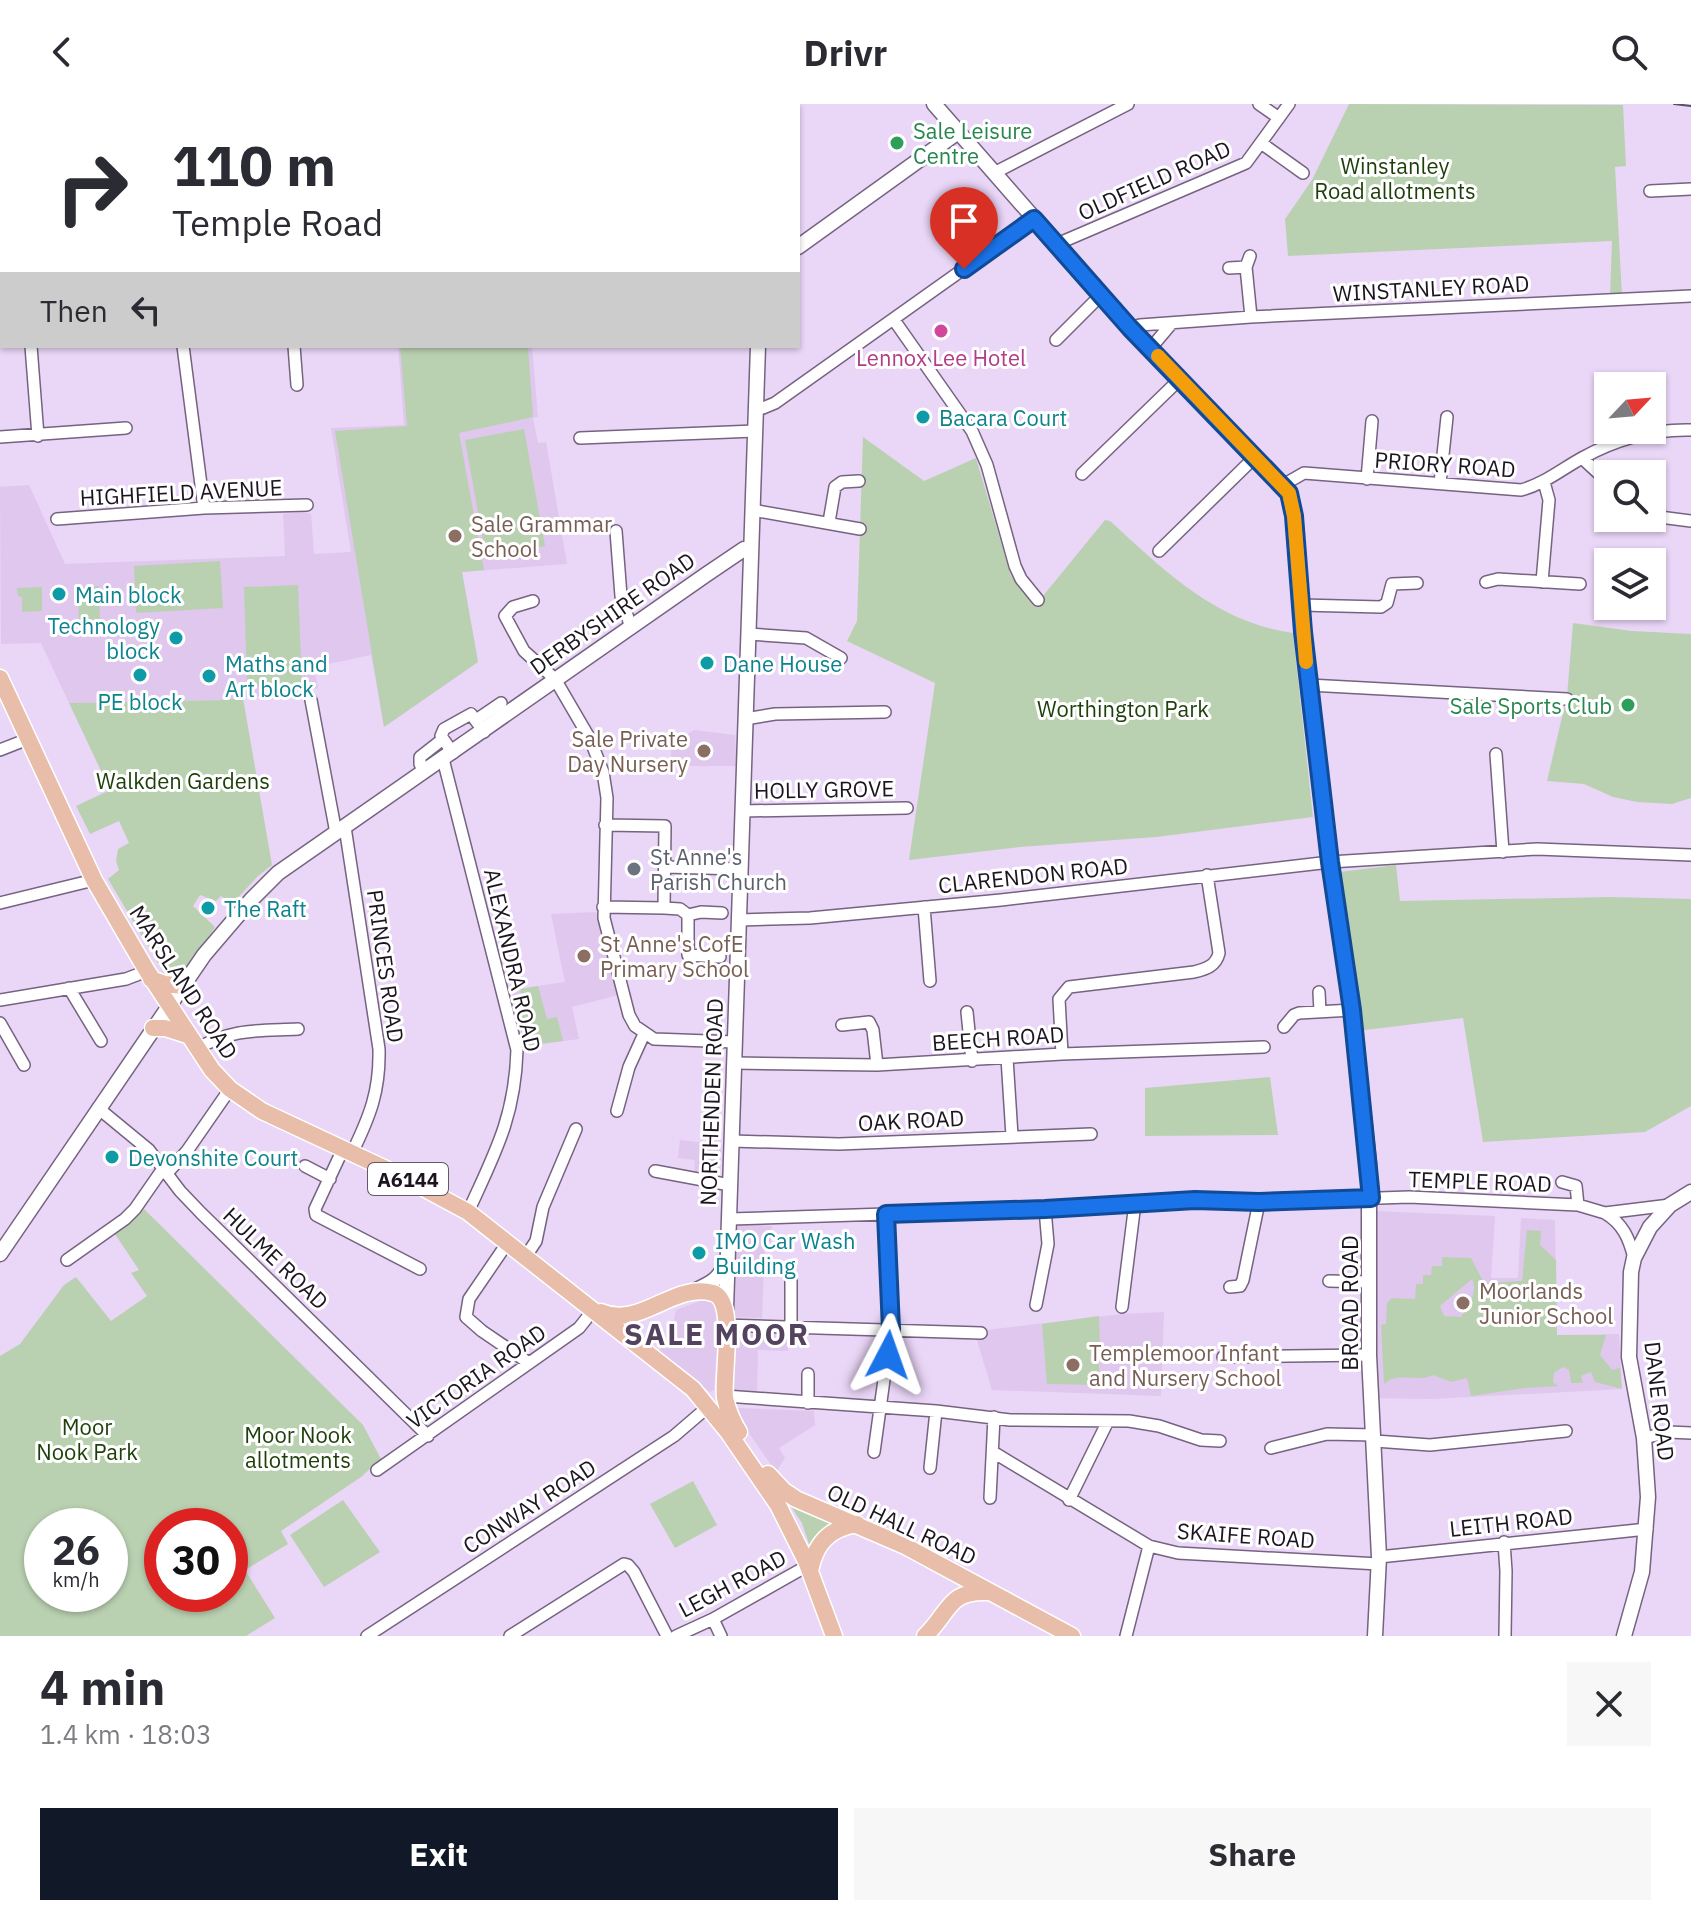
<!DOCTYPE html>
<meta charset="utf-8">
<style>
body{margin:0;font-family:"IBM Plex Sans",sans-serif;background:#f7f7f7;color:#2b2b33;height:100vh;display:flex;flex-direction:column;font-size:30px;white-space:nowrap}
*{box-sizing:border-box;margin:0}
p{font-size:26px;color:#7c7c81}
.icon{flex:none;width:44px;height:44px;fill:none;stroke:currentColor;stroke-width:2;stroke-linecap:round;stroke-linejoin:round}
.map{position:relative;height:1532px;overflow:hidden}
.drawer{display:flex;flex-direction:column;background:#fff;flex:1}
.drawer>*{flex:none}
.guide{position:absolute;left:0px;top:0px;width:800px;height:244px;box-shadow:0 2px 6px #0004;background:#fff;color:#2b2b33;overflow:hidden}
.needle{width:52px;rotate:64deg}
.fabs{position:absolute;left:1594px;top:268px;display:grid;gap:16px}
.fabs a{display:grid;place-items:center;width:72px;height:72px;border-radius:0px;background:#fff;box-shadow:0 2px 6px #0004;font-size:40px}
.speed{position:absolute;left:24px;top:1404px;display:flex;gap:16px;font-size:40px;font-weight:700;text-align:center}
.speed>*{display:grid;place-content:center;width:104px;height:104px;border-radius:50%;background:#fff;box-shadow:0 2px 6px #0004;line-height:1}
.speed small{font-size:20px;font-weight:400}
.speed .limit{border:12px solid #d22;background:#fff;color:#111}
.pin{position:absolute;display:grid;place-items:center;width:68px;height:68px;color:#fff;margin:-82px -34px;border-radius:50% 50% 50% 0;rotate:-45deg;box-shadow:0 0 8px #0007}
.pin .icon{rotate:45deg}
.me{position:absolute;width:88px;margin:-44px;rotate:4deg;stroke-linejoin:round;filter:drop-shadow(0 0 6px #0008)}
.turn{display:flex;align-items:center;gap:28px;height:168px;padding:0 40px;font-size:36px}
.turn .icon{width:104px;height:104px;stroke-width:2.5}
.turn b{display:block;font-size:56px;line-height:68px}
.then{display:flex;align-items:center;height:76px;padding:0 40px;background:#0003;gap:16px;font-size:30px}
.round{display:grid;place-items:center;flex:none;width:84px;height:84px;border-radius:0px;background:#f7f7f7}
.headline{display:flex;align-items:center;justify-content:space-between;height:136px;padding:0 40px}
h1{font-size:48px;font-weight:800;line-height:60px}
.button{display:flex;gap:16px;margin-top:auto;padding:16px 40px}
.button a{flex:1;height:92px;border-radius:0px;background:#111827;color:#fff;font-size:32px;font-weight:800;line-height:92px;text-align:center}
.button a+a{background:#f7f7f7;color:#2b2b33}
header{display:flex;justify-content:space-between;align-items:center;height:104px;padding:0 40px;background:#fff;font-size:36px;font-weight:800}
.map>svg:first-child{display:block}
</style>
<header><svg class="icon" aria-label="back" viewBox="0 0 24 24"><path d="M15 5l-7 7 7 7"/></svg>Drivr<svg class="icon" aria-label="search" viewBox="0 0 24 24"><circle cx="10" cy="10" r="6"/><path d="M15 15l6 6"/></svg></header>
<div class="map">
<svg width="1691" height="1532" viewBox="0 0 1691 1532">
<rect width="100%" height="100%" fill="#ead6f7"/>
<!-- built -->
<path fill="#dfc7ee" d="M 398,242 L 532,242 L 538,313 L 533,314 L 538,339 L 546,338 L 567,460 L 462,468 L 478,558 L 384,623 L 371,551 L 314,563 L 318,584 L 305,587 L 222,596 L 69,599 L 41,539 L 1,540 L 0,383 L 29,381 L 65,460 L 285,452 L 283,410 L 302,408 L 311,410 L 314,450 L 351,448 L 331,324 L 404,321 Z
M 694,626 L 735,631 L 737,662 L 671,662 L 671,631 L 688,630 Z
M 596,808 L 618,891 L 572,903 L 579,935 L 525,942 L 511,886 L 565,878 L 551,810 Z
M 680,1036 L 722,1041 L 718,1073 L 694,1070 L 695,1056 L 678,1054 Z
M 1374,1107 L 1495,1112 L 1491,1174 L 1518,1174 L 1521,1114 L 1555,1116 L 1557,1231 L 1619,1230 L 1622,1285 L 1431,1295 L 1372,1294 Z
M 737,1120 L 772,1122 L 771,1138 L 765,1138 L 762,1214 L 733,1213 Z
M 708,1194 L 720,1198 L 714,1286 L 710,1288 L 659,1247 L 670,1233 L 676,1206 Z
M 1164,1208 L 1161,1292 L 992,1286 L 976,1233 L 978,1227 L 1122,1210 Z
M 733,1226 L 789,1228 L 788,1247 L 758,1246 L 757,1291 L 731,1290 Z
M 737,1304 L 814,1307 L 815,1321 L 779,1344 L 785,1354 L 776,1368 L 735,1309 Z"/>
<!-- green -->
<path fill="#bad1b1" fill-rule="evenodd" d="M 1349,0 L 1623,1 L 1626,62 L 1615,63 L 1622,191 L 1610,193 L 1612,137 L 1288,152 L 1285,115 L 1312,76 Z
M 400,242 L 528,242 L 533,313 L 459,329 L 484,466 L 462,468 L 478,558 L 384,623 L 335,327 L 407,322 Z
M 524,325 L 545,442 L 486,453 L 465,336 Z
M 863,333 L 924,377 L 976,354 L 1011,472 L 1033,501 L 1036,503 L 1045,496 L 1043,492 L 1105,416 L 1110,417 C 1164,466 1215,518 1293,529 L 1313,713 L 1156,733 L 1020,743 L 909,756 L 935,579 L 847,537 L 857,517 Z
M 220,457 L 223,504 L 136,509 L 134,462 Z
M 298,481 L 302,580 L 247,582 L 244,483 Z
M 99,482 L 100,521 L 79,522 L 78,483 Z
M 42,483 L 42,507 L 22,508 L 22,493 L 18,492 L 17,484 Z
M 1573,519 L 1632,527 L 1691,530 L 1691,694 L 1672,700 L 1637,698 L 1613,693 L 1584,680 L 1547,677 L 1567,592 Z
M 243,594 L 272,761 L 258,772 L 232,800 L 221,792 L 216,797 L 200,791 L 193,802 L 215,823 L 181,875 L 165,871 L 108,775 L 119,766 L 116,757 L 118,745 L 129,739 L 119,717 L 90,730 L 76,702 L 110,686 L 69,599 L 222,596 Z
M 1396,761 L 1400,797 L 1610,793 L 1691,795 L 1691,1002 L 1645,1028 L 1483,1038 L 1463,914 L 1357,927 L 1340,768 Z
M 538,882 L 547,915 L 557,913 L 563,937 L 525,942 L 513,894 L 522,892 L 520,885 Z
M 1270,973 L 1278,1031 L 1145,1032 L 1145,984 Z
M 144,1105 L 363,1321 L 381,1355 L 361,1373 L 281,1427 L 288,1440 L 245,1466 L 275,1514 L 246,1532 L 0,1532 L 0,1252 L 20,1240 L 64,1181 L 76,1173 L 111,1217 L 147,1192 L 131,1169 L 139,1166 L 115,1130 ZM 42,1422 L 110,1422 L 110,1490 L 42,1490 ZM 162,1422 L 230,1422 L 230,1490 L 162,1490 Z
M 1527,1126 L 1541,1127 L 1540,1141 L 1556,1156 L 1557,1231 L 1606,1231 L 1600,1251 L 1612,1266 L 1620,1264 L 1622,1285 L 1595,1278 L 1591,1268 L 1581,1272 L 1583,1279 L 1571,1279 L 1569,1266 L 1563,1263 L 1554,1269 L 1553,1278 L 1558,1282 L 1525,1284 L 1471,1292 L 1467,1274 L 1451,1278 L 1433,1271 C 1417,1279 1398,1267 1384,1280 L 1381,1221 L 1386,1220 L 1387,1199 L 1392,1194 L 1415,1195 L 1416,1180 L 1423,1180 L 1423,1171 L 1431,1171 L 1432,1162 L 1442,1162 L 1442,1153 L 1471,1154 L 1484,1179 L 1522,1177 ZM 1472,1175 C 1478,1189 1469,1201 1461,1213 L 1444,1212 L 1440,1202 Z
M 1099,1212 L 1100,1249 L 1091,1248 L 1090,1257 L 1099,1258 L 1099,1281 L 1047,1280 L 1042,1220 Z
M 693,1377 L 717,1421 L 675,1444 L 650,1400 Z
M 343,1396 L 380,1448 L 324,1483 L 290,1431 Z
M 794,1400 L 808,1410 L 834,1419 L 810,1443 L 802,1419 L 790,1401 Z"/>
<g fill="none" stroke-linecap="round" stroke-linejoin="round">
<!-- street casing -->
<g stroke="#756380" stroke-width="14">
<path id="street" d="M 94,0 L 94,2
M 229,0 L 230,2
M 329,0 L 330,2
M 598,0 L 598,2
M 1259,0 L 1279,14
M 466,2 L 466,0
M 1261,39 L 1303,69
M 0,58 L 2,70
M 994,69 L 1128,0
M 1650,87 L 1691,85
M 1057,140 L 1246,59 L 1289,0
M 1250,152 L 1246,163 L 1251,213
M 1229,164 L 1246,163
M 894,216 L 972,327 L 987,361 L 1015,462 L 1021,475 L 1038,496
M 1130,224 L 1140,221 L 1251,213 L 1691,192
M 0,232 L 2,232
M 1056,236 L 1101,191
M 31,242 L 38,332
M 183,242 L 204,404
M 294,242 L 297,281
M 1150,245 L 1172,219
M 755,303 L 763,304 L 775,299 L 1034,115
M 0,333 L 126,324
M 580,334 L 755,327
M 1582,354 L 1608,378
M 1082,370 L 1180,275
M 1367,375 L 1372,317
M 1440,379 L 1447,313
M 1283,381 L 1304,369 L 1521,386 C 1544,380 1562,365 1582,354 C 1616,335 1652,325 1691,326
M 752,406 L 860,425
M 1652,412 L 1691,417
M 57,415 L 204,404 L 307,401
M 829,418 L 835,383 L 842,378 L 859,377
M 616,427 L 621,492 L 631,524
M 1159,447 L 1256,352
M 1486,478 L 1498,475 L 1580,480
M 1542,478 L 1549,396 L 1544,378
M 533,497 L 513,503 L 505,512 L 524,547 L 555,575 L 590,635 L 603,668 L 607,694 L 604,814 L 629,911 L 635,922 L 654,935 L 735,938
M 1301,501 L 1381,503 L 1387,499 L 1392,480 L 1417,479
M 748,530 L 806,534 L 841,554
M 1309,581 L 1567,595
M 311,596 L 336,729
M 745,615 L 775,610 L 885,608
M 476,616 L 501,599
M 0,646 L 28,635
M 453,649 L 441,632 L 444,625 L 471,610 L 484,628
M 1496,650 L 1503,748
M 443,655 L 517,946 C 515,1013 495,1049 468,1108
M 424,667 L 420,660 L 420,653 L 443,635
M 742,707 L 907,704
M 345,723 L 379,945 C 380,987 370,1012 352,1049
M 665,763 L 740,765
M 0,799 L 94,776
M 603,803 L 664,804 L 665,722 L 605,721
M 924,803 L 930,877
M 664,804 L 680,805 L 688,811 L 688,851 L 720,853
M 688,811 L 701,808 L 722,809
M 739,816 L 810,814 L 1001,796 L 1330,758 L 1537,745 L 1691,751
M 69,884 L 101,937
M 1319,888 L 1320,908
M 0,896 L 126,875 L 147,867
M 967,908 L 972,957
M 0,919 L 24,961
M 842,921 L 869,918 L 873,926 L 877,961
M 1284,923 L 1294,911 L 1299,909 L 1352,906
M 196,945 C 234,924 256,927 298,925
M 1062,950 L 1059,895 L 1069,883 L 1194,868 C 1206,865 1216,862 1219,849 L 1207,771
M 1007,954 L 1012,1032
M 735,959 L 877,961 L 1062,950 L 1264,943
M 98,1004 L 149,1046 L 180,1087 L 201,1109 L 428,1332
M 617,1007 L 629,963 L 644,930
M 732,1037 L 839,1040 L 1091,1030
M 343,1045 L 315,1105 L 316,1111 L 420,1165
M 305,1062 L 330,1075
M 655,1067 L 730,1081
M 168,1068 L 187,1047 L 230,985
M 1562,1078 L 1576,1082 L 1578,1101
M 1605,1109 C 1623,1120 1629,1134 1634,1154
M 730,1115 L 1045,1105 L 1195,1096 L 1259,1098 L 1409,1093 L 1578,1101 L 1605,1109 L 1670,1101
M 508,1138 L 469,1195 L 466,1213 L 482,1227 L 529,1259
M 526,1152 L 536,1137 L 543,1103 L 576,1025
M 67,1156 L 125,1115 L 135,1105 L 160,1069 L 168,1068
M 1329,1177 L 1369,1178
M 1230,1183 L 1240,1182 L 1243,1176 L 1259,1098
M 1036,1201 L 1048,1140 L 1045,1105
M 1122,1203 L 1135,1099
M 726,1221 L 981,1229
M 791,1222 L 791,1177
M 1223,1253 L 1369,1251
M 725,1292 L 936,1307 L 1010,1316 L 1129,1317 L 1159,1322 L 1201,1336 L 1220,1337
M 808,1299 L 808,1270
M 1644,1334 L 1669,1328 L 1691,1329
M 1375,1337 L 1430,1341 L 1566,1327
M 1271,1344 L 1327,1330 L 1374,1331
M 874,1348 L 891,1225 L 886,1110
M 993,1348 L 1149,1442 L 1178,1449 L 1379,1460
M 930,1364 L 936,1307
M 377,1366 L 579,1224 L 594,1205
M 990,1394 L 994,1313
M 1069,1396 L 1108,1317
M 1504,1438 L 1506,1467 L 1505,1532
M 1379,1453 L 1647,1425
M 713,1515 L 721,1532
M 367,1532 L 674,1332 L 709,1302
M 510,1532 L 624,1460 L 628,1461 L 634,1468 L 667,1532
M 676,1532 L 713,1515 L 807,1462
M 1126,1532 L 1149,1442"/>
</g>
<!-- secondary casing -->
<g stroke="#756380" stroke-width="17">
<path id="secondary" d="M 934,0 L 1130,224 L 1289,389 L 1294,412 L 1303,528 L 1330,758 L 1352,906 L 1369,1061 L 1369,1251 L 1379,1453 L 1375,1532
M 764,2 L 764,0
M 798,143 L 958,28
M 0,1150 L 204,851 L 251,796 L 278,769 L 707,470 L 744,445 L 751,445
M 692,1188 C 709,1180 720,1176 726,1158
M 726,1205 L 758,242
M 1624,1532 L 1642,1468 L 1648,1393 L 1644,1334 L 1629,1253 L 1631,1168 L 1634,1154 L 1650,1123 L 1670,1101 L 1691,1088"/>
</g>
<!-- primary casing -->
<g stroke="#fff" stroke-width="19">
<path id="primary" d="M 0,574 L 94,776 L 147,867 L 212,966 L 230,985 L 262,1007 L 403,1073 L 468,1108 L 693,1285 L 728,1328 L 778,1401 L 806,1457 L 834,1532
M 151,875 L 165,880 L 183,882
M 153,924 L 165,924 L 187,931
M 601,1208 C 641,1225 673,1178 713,1189 C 737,1196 722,1272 725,1294 C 728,1307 732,1317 739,1328
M 768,1370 L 784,1387 L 796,1395 L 905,1442 L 1072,1532
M 810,1467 C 815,1440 829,1424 857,1420
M 925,1532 C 950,1508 948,1486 988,1488"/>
</g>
<!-- street -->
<use href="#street" stroke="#fff" stroke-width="11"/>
<!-- secondary -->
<use href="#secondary" stroke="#fff" stroke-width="14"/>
<!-- primary -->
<use href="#primary" stroke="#e8beaa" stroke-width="16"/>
<!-- tram -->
<path stroke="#5a5061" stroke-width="2" d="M 1674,0 L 1691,2"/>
</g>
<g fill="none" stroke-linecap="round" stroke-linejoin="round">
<!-- route casing -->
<g stroke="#114b97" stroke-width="20">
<path id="route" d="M 888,1251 L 891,1225 L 886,1110 L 1045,1105 L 1195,1096 L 1259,1098 L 1371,1094 L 1352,906 L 1330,758 L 1303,528 L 1294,412 L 1289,389 L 1130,224 L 1034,115 L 964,165"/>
</g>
<!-- route -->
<use href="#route" stroke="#1a73e8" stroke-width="14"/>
<!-- slow -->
<path stroke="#f59e0b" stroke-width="14" d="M 1158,252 L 1289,389 L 1294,412 L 1306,558"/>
</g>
<!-- markers -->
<g fill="#2e9e5b" stroke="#fff" stroke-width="3">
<circle cx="897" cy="39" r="8"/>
<circle cx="1628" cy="601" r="8"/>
</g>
<circle fill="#d1479c" stroke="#fff" stroke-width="3" cx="941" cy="227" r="8"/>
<g fill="#0f9aa8" stroke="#fff" stroke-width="3">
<circle cx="923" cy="313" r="8"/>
<circle cx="59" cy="490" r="8"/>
<circle cx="176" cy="534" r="8"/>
<circle cx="707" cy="559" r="8"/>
<circle cx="140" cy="571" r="8"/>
<circle cx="209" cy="572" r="8"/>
<circle cx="208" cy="804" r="8"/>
<circle cx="112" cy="1053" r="8"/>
<circle cx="699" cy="1149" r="8"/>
</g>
<g fill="#8d6e63" stroke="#fff" stroke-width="3">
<circle cx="455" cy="432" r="8"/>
<circle cx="704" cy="647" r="8"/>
<circle cx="584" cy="852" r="8"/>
<circle cx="1463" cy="1199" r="8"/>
<circle cx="1073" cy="1261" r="8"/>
</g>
<circle fill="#6b7280" stroke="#fff" stroke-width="3" cx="634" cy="765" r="8"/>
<g text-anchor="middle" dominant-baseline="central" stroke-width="6" stroke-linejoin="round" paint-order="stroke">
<!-- shield labels -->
<rect fill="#fff" stroke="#605b63" stroke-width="2" x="368" y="1059" width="80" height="32" rx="6"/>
<g font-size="20" font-weight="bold" fill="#1c1520">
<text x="408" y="1075">A6144</text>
</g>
<!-- leisure labels -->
<g font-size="22" fill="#27864d" stroke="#fff" text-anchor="start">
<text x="913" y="26">Sale Leisure<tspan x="913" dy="25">Centre</tspan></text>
<text x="1612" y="601" text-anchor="end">Sale Sports Club</text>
</g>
<!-- park labels -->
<g font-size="22" fill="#1d3f09" stroke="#fff">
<text x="1395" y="61">Winstanley<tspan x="1395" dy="25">Road allotments</tspan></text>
<text x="1123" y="604">Worthington Park</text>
<text x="183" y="676">Walkden Gardens</text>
<text x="87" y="1322">Moor<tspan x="87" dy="25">Nook Park</tspan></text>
<text x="298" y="1330">Moor Nook<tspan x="298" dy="25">allotments</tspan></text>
</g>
<!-- street labels -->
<g font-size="22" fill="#1c1520" stroke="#fff">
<text transform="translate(1154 76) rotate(-24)">OLDFIELD ROAD</text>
<text transform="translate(1431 184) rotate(-3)">WINSTANLEY ROAD</text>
<text transform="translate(1445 360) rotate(4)">PRIORY ROAD</text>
<text transform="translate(181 388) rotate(-3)">HIGHFIELD AVENUE</text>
<text transform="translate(612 509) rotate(-35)">DERBYSHIRE ROAD</text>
<text transform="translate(824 685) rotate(-1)">HOLLY GROVE</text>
<text transform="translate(1033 771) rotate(-6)">CLARENDON ROAD</text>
<text transform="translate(513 856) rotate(77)">ALEXANDRA ROAD</text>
<text transform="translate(386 862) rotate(82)">PRINCES ROAD</text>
<text transform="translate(184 878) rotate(57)">MARSLAND ROAD</text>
<text transform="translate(998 934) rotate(-4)">BEECH ROAD</text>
<text transform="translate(711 998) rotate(-88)">NORTHENDEN ROAD</text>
<text transform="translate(911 1016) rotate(-3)">OAK ROAD</text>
<text transform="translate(1480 1077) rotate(2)">TEMPLE ROAD</text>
<text transform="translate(276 1154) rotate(44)">HULME ROAD</text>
<text transform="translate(1349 1199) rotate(-90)">BROAD ROAD</text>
<text transform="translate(476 1272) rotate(-35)">VICTORIA ROAD</text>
<text transform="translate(1660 1297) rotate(83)">DANE ROAD</text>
<text transform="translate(529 1402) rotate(-33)">CONWAY ROAD</text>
<text transform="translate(1511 1418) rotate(-6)">LEITH ROAD</text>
<text transform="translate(902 1420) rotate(25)">OLD HALL ROAD</text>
<text transform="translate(1246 1431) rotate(4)">SKAIFE ROAD</text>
<text transform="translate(732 1479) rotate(-28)">LEGH ROAD</text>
</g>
<!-- hotel labels -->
<g font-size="22" fill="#b23c85" stroke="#fff">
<text x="941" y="253">Lennox Lee Hotel</text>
</g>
<!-- culture labels -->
<g font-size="22" fill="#0d838f" stroke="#fff" text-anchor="start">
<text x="939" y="313">Bacara Court</text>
<text x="75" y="490">Main block</text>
<text x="160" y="521" text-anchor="end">Technology<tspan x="160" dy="25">block</tspan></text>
<text x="225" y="559">Maths and<tspan x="225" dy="25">Art block</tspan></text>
<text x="723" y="559">Dane House</text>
<text x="140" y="597" text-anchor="middle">PE block</text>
<text x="224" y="804">The Raft</text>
<text x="128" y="1053">Devonshite Court</text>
<text x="715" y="1136">IMO Car Wash<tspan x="715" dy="25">Building</tspan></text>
</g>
<!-- education labels -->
<g font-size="22" fill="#785e54" stroke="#fff" text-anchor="start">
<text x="471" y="419">Sale Grammar<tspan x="471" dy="25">School</tspan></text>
<text x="688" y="634" text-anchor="end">Sale Private<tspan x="688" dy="25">Day Nursery</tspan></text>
<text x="600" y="839">St Anne's CofE<tspan x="600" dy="25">Primary School</tspan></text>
<text x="1479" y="1186">Moorlands<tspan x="1479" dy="25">Junior School</tspan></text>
<text x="1089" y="1248">Templemoor Infant<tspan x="1089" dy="25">and Nursery School</tspan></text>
</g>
<!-- worship labels -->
<g font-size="22" fill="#5b616d" stroke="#fff" text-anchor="start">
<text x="650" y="752">St Anne's<tspan x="650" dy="25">Parish Church</tspan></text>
</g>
<!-- district labels -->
<g font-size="30" font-weight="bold" letter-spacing="2" fill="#54435e" stroke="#fff">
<text x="717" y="1229">SALE MOOR</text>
</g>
</g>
</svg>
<div class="fabs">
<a><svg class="needle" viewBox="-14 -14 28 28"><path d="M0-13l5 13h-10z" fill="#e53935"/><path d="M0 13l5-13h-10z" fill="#7c7c81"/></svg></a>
<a><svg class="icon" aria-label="search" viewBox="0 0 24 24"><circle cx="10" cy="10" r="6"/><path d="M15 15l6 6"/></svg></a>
<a><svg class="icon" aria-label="layers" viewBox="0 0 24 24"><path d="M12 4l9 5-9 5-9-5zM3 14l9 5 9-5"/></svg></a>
</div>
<div class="speed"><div>26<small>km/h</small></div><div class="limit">30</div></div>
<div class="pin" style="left:964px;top:165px;background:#d93025"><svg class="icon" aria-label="arrive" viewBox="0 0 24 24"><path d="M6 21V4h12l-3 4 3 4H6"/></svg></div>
<svg class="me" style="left:888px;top:1251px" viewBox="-20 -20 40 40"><path d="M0-17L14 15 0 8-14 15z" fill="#1a73e8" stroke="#fff" stroke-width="4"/></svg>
<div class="guide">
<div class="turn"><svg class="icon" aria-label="right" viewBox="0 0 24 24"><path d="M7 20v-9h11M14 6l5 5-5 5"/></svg><div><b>110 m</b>Temple Road</div></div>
<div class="then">Then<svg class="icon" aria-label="left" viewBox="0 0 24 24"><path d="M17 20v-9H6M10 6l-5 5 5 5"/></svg></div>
</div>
</div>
<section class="drawer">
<div class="headline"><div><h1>4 min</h1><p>1.4 km · 18:03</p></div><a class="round"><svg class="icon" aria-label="close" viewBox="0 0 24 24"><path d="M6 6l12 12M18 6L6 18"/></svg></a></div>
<div class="button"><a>Exit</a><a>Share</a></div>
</section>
